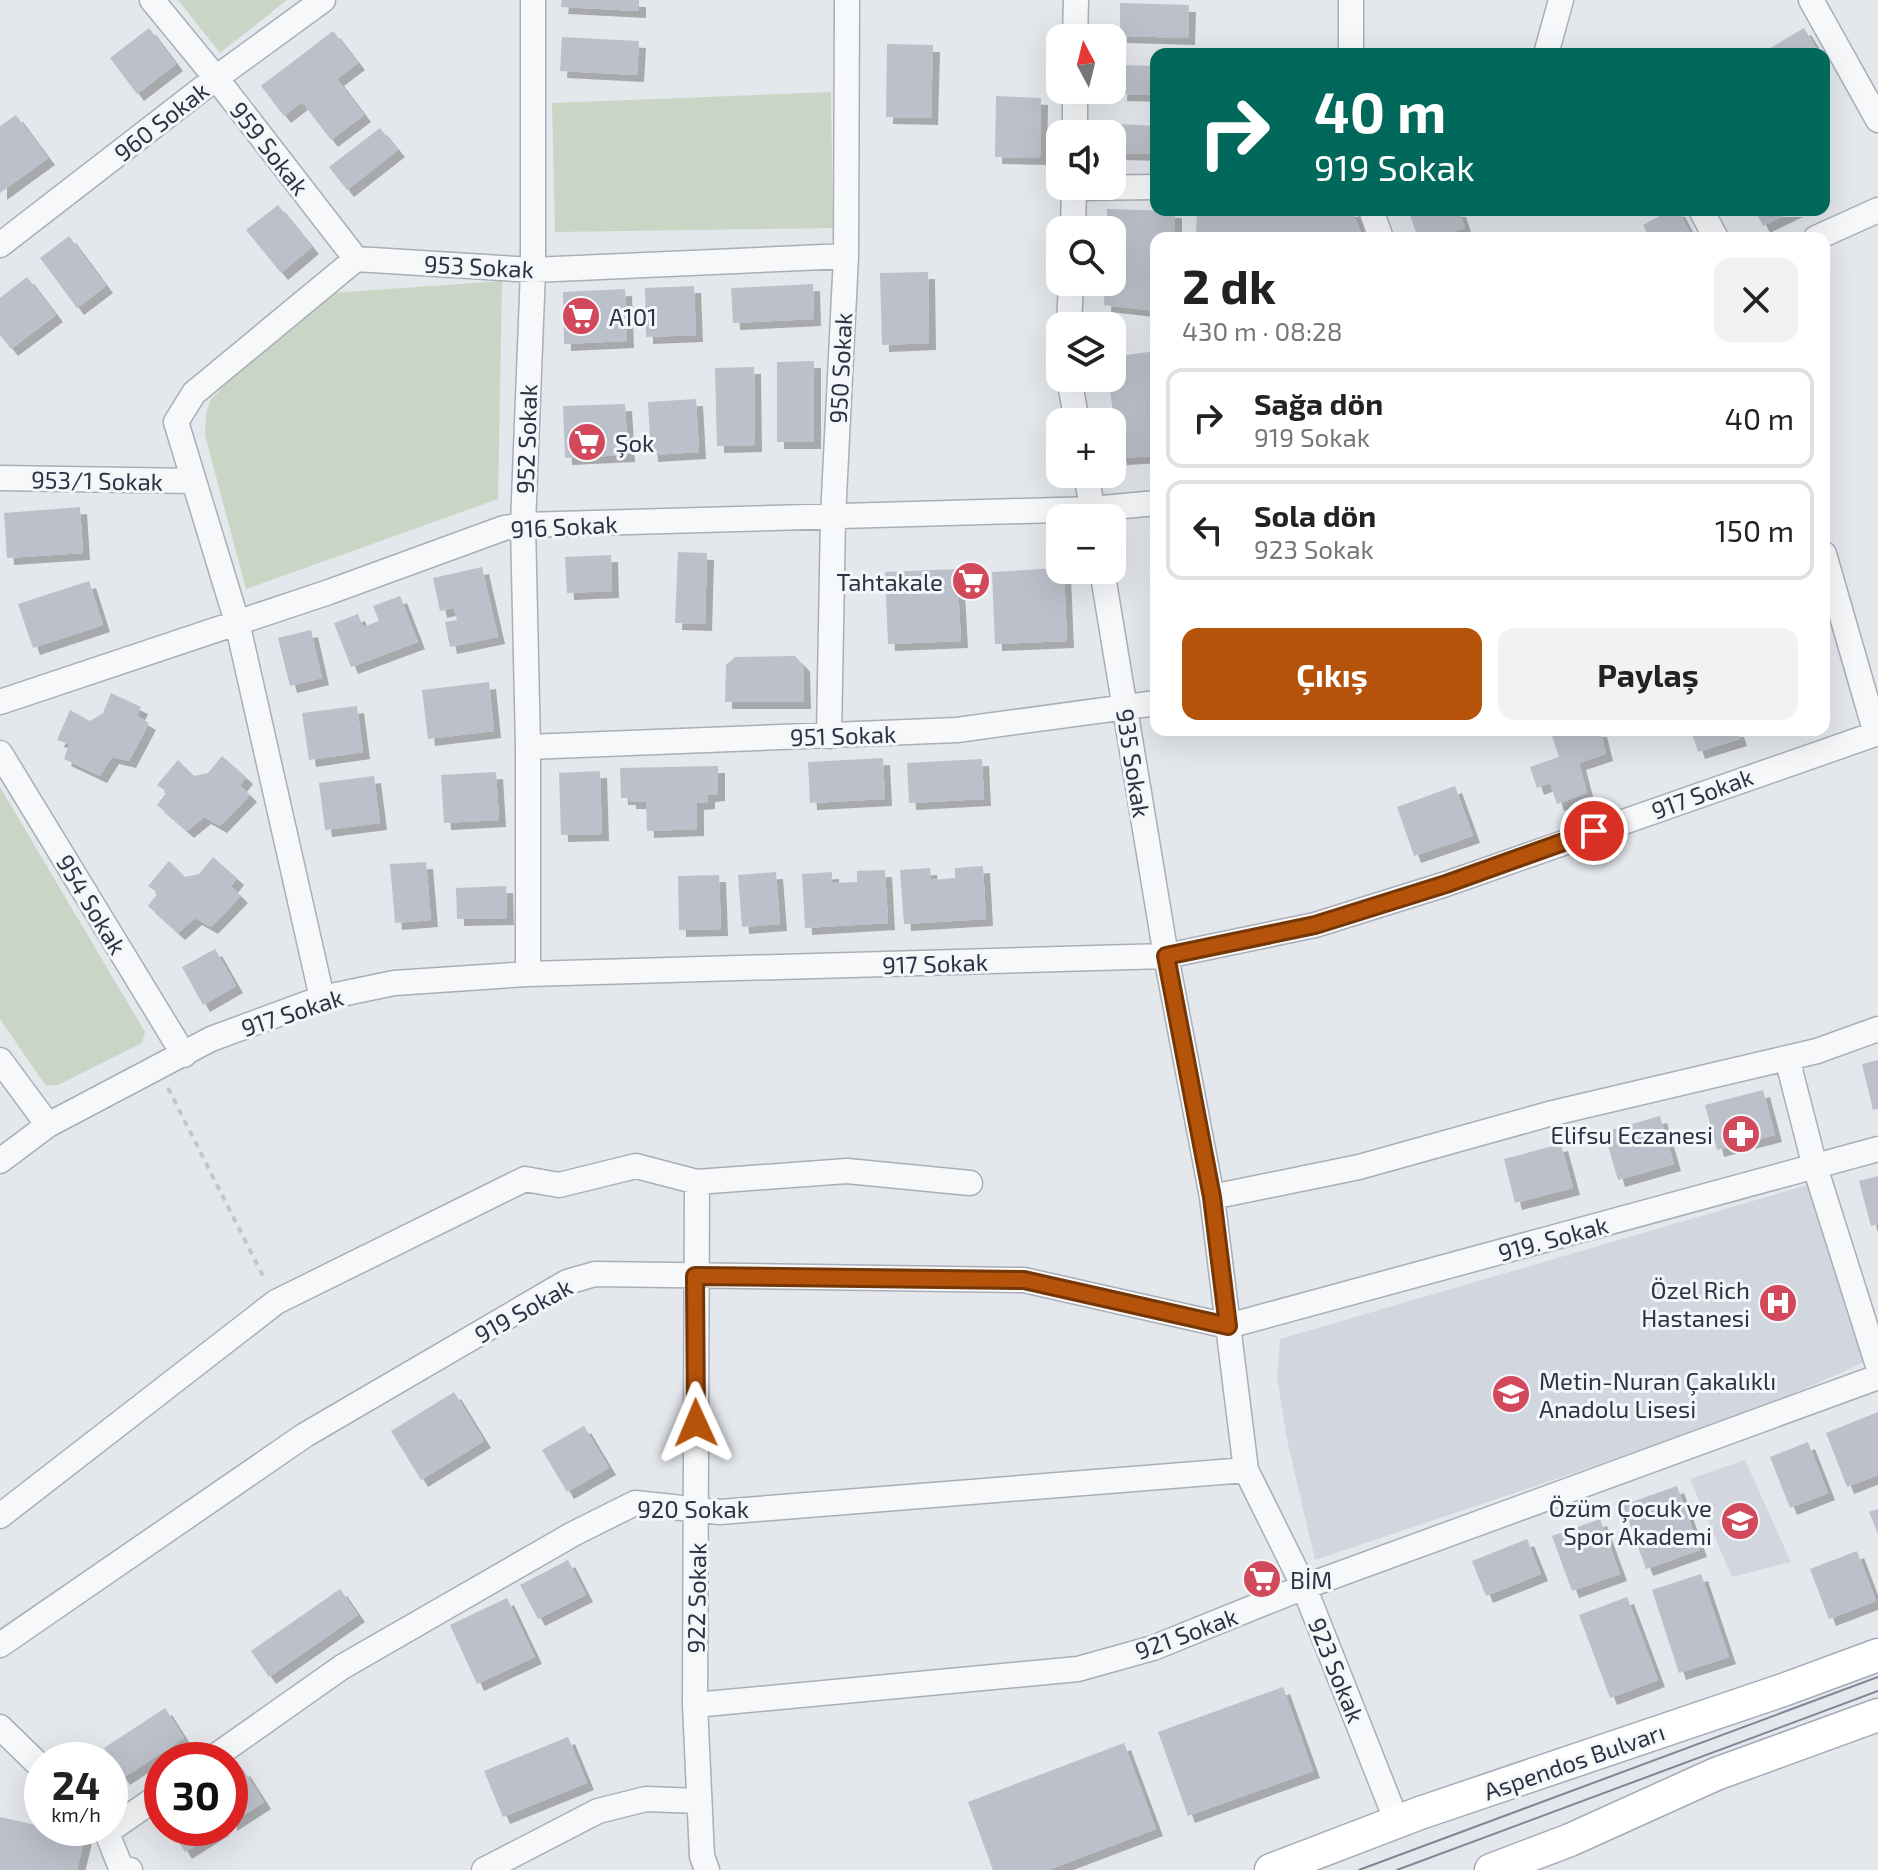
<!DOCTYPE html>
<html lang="tr">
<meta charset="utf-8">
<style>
body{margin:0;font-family:"Exo 2",sans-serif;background:#f2f2f2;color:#222;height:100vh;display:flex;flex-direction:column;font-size:30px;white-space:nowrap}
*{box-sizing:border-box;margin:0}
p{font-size:26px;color:#767676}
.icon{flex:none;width:44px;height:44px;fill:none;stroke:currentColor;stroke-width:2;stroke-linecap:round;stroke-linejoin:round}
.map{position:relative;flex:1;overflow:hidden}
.side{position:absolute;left:1150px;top:232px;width:680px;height:504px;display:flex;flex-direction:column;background:#fff;border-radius:16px;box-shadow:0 8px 32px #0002}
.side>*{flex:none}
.banner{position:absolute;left:1150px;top:48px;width:680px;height:168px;border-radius:16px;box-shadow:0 8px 32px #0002;background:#00695c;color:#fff;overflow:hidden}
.needle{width:52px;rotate:353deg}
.fabs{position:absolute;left:1046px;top:24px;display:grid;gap:16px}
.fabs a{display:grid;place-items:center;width:80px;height:80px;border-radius:16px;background:#fff;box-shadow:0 8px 32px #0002;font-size:40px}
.speed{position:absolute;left:24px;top:1742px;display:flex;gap:16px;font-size:40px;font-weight:700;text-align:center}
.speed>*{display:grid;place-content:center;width:104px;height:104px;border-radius:50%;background:#fff;box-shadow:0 8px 32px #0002;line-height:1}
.speed small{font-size:20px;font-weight:400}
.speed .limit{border:12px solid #d22;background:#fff;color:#111}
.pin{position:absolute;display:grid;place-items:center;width:68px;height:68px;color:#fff;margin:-34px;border:4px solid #fff;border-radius:50%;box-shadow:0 2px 8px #0007}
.me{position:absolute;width:88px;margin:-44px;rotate:359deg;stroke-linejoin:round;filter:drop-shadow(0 0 6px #0008)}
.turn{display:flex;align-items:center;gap:28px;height:168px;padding:0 32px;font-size:36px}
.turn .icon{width:104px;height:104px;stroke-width:2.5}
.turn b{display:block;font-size:56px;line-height:68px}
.round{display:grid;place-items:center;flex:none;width:84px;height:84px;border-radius:16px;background:#f2f2f2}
.overview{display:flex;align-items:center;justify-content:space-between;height:136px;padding:0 32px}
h1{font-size:48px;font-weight:700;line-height:60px}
.primary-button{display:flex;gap:16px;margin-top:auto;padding:16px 32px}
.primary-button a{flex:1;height:92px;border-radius:16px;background:#b45309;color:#fff;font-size:32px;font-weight:700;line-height:92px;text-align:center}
.primary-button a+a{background:#f2f2f2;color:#222}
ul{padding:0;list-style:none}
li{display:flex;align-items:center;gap:24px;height:100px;margin:0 16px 12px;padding:0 16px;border:4px solid #e0e0e0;border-radius:16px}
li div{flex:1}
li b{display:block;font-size:30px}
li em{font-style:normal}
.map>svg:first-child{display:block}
</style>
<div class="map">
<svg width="1878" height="1870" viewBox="0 0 1878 1870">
<defs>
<filter id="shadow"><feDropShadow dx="7" dy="7" stdDeviation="0" flood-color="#0004"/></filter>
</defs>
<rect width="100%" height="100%" fill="#e4e7ec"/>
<!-- built -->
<path fill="#d2d6de" d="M 1807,1185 L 1869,1360 L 1749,1414 L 1315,1560 L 1286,1435 L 1277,1375 L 1280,1339 Z
M 1745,1460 L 1791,1562 L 1732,1577 L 1690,1479 Z"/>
<!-- green -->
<path fill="#c9d6c5" d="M 178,0 L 287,0 L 220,53 Z
M 831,92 L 833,228 L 555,232 L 552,103 Z
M 502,281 L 498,499 L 246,589 L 205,435 L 206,413 L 211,399 L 267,344 L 331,293 Z
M 0,787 L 145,1032 L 142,1043 L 58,1085 L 46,1086 L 0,1019 Z"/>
<!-- building -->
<path fill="#bbc0ca" filter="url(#shadow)" d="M 562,0 L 639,0 L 639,11 L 561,7 Z
M 1120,3 L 1189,5 L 1188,38 L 1120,36 Z
M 149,28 L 176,64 L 137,94 L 110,58 Z
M 1804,28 L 1820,54 L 1769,54 L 1767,50 Z
M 333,31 L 358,63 L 337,79 L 364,115 L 331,140 L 302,102 L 284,116 L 261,86 Z
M 562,37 L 639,41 L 637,75 L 560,71 Z
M 887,44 L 933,45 L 931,118 L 886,117 Z
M 1121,65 L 1156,66 L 1156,95 L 1120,94 Z
M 996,96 L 1041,98 L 1040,158 L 995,157 Z
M 16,115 L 48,158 L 0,193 L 0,126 Z
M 1117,124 L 1156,126 L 1156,154 L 1115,153 Z
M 380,128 L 398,150 L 347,190 L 329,167 Z
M 278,205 L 312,247 L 281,273 L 246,230 Z
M 1107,209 L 1175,211 L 1175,238 L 1156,238 L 1156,311 L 1104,305 L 1105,282 L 1112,282 L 1112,230 L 1107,230 Z
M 1197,210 L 1352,210 L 1363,238 L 1196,238 Z
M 1408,210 L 1459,210 L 1465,228 L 1438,238 L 1418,238 Z
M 1671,210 L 1678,210 L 1693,238 L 1649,238 L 1643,225 Z
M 1755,210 L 1796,210 L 1763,226 Z
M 69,236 L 106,286 L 77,308 L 40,258 Z
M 928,272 L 929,343 L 882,345 L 880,273 Z
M 27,277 L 56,315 L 11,349 L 0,335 L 0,298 Z
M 813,284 L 814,319 L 733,323 L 731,288 Z
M 694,286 L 696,335 L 646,337 L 645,288 Z
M 625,289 L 627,341 L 564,344 L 563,292 Z
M 1156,351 L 1156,456 L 1120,458 L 1108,378 L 1112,378 L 1112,357 Z
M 814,361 L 814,442 L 777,442 L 777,362 Z
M 754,367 L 755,445 L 717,446 L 715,368 Z
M 696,399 L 699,452 L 651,455 L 648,402 Z
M 625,404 L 628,455 L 565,458 L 563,406 Z
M 80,507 L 83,553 L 7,558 L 4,513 Z
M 678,552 L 707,553 L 705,624 L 675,623 Z
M 611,555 L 612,591 L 567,593 L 565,557 Z
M 482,567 L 498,637 L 450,647 L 445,622 L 457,620 L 454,608 L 440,611 L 433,578 Z
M 1060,568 L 1064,570 L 1067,641 L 995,644 L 992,572 Z
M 957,569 L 961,641 L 888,644 L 885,572 Z
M 89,581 L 103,625 L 33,648 L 18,604 Z
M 400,596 L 418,642 L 351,667 L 334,623 L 358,614 L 363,627 L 379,621 L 373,606 Z
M 311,630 L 322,678 L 290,686 L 278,638 Z
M 795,656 L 803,665 L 804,702 L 725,702 L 726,665 L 735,657 Z
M 489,682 L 494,731 L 428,739 L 422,690 Z
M 111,693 L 141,707 L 137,716 L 149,723 L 129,761 L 112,757 L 100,776 L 64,759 L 69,744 L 57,740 L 70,710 L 90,721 L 103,713 Z
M 357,706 L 363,752 L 309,760 L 302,713 Z
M 1550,730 L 1600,730 L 1606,754 L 1579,763 L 1587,793 L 1557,804 L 1550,783 L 1537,788 L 1530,767 L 1559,757 Z
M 1691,730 L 1737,730 L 1740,739 L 1698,752 Z
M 222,756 L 246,777 L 240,785 L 250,795 L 220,826 L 204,817 L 187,831 L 157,805 L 167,792 L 157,785 L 178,760 L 194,776 L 208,773 Z
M 883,758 L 885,799 L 810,803 L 808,762 Z
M 982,759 L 984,799 L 909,803 L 907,763 Z
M 718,766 L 718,794 L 708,795 L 708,802 L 697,803 L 697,829 L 647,831 L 646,802 L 629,802 L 629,798 L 621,798 L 620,768 Z
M 600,771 L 602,834 L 561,835 L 559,773 Z
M 496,772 L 499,820 L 444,823 L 441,775 Z
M 374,776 L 380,823 L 325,830 L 319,783 Z
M 1455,786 L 1473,836 L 1414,856 L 1397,807 Z
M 213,857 L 237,878 L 231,886 L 241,896 L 211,927 L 195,918 L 178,933 L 148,906 L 158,893 L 148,886 L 169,861 L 185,877 L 199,874 Z
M 426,862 L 431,920 L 395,923 L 390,864 Z
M 983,866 L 986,919 L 904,924 L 900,870 L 930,868 L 931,880 L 955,878 L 955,868 Z
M 885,870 L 888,923 L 805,928 L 802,874 L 832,872 L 832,883 L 857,882 L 857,871 Z
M 776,872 L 780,924 L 742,927 L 738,875 Z
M 719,875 L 721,929 L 679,930 L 678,876 Z
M 506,886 L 507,918 L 457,919 L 456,888 Z
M 215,949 L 236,986 L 203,1005 L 182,967 Z
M 1878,1060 L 1878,1109 L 1873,1110 L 1862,1064 Z
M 1763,1090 L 1775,1135 L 1717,1150 L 1705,1105 Z
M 1660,1116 L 1674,1164 L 1618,1180 L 1604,1132 Z
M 1561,1144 L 1573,1188 L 1515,1203 L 1504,1159 Z
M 1878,1176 L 1878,1224 L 1871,1226 L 1859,1181 Z
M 454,1392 L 484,1441 L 421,1480 L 391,1431 Z
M 1878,1412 L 1878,1475 L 1847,1487 L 1826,1433 Z
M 584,1426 L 609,1468 L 567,1492 L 542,1450 Z
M 1808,1442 L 1828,1493 L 1790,1508 L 1770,1457 Z
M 1677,1486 L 1700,1550 L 1646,1569 L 1623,1505 Z
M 1878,1509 L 1878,1534 L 1869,1512 Z
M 1600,1519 L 1620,1574 L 1572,1591 L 1552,1536 Z
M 1527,1539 L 1541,1574 L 1486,1596 L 1472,1561 Z
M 1857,1551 L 1876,1601 L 1829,1619 L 1810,1569 Z
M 568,1560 L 586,1595 L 538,1619 L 520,1585 Z
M 1701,1574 L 1729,1657 L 1679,1673 L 1652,1590 Z
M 340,1589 L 358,1615 L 269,1677 L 251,1651 Z
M 1627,1597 L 1658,1680 L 1610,1698 L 1579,1615 Z
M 507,1598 L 535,1657 L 477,1684 L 450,1625 Z
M 1283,1687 L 1313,1771 L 1188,1816 L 1158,1732 Z
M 165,1708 L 184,1738 L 123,1778 L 104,1748 Z
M 568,1737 L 587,1783 L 503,1817 L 484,1771 Z
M 1124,1743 L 1156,1829 L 1048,1870 L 993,1870 L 968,1802 Z
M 243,1769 L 264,1802 L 230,1824 L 230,1777 Z
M 0,1817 L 85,1836 L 77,1870 L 0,1870 Z
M 170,1828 L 223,1828 L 185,1852 Z"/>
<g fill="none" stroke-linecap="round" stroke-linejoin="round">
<!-- minor casing -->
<g stroke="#a9aeb7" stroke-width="27">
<path id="minor" d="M 152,0 L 216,78 L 356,259
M 1351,0 L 1351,54
M 1811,0 L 1878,120
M 1075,38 L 1076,0
M 1546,54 L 1561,0
M 1075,134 L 1075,90
M 1074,188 L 1156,187
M 1371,210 L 1381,238
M 1701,210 L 1716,238
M 1073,230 L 1074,186
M 1816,238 L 1878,210
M 0,245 L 216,78 L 323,0
M 1069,326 L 1071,282
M 1069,378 L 1077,422
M 1086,474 L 1094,518
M 0,478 L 194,481
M 1824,554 L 1876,734
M 1102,570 L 1166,956 L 1212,1197 L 1246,1470 L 1304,1587 L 1397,1822
M 0,702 L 329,592 L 504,528 L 523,525 L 1092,509 L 1156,503
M 829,736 L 833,517 L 846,256 L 847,0
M 528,747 L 957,730 L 1156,703
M 0,753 L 184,1055
M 528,974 L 528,747 L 523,525 L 533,270 L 533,0
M 322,998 L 237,622 L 176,422 L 194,393 L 356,259 L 533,270 L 846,256
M 1787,1058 L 1815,1167 L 1878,1366
M 0,1060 L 48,1125
M 0,1161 L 48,1125 L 211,1039 L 322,998 L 394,983 L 528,974 L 1166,956 L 1315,925 L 1446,884 L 1878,733
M 697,1182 L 695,1705 L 702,1856 L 707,1870
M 1212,1197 L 1359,1167 L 1549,1114 L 1817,1051 L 1878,1029
M 0,1516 L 276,1302 L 525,1179 L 559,1185 L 636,1166 L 697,1182 L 847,1171 L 970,1183
M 0,1645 L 305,1435 L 567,1282 L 595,1274 L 1024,1280 L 1228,1326 L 1878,1149
M 695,1705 L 1078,1669 L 1153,1648 L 1304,1587 L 1878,1377
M 0,1727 L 42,1768
M 210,1760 L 342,1667 L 573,1534 L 635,1503 L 720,1512 L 1246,1470
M 105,1828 L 121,1868 L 130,1870
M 108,1831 L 162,1794
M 484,1870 L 598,1811 L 646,1799 L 699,1801"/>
</g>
<!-- major casing -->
<g stroke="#a3abb8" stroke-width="35">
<path id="major" d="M 1271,1870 L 1420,1813 L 1783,1690 L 1878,1655
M 1491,1870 L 1570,1840 L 1716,1774 L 1878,1715"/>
</g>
<!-- path -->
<path stroke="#c2c5cb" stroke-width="4" stroke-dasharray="6 6" stroke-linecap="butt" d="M 168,1088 L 265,1280"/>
<!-- minor -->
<use href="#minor" stroke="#f7f8fa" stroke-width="24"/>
<!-- major -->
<use href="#major" stroke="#fff" stroke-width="32"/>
<!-- tram -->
<path stroke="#7d8696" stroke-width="2" d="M 1359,1870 L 1878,1677
M 1397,1870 L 1878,1691"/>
</g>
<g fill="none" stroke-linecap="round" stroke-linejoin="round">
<!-- route casing -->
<g stroke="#753606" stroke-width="20">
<path id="route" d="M 696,1423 L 695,1276 L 1024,1280 L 1228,1326 L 1212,1197 L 1166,956 L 1315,925 L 1446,884 L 1594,831"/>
</g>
<!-- route -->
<use href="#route" stroke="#b45309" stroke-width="14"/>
</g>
<!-- icons -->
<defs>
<g id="supermarket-disc" transform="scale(2)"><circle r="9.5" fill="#d1495b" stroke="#f4f6f9"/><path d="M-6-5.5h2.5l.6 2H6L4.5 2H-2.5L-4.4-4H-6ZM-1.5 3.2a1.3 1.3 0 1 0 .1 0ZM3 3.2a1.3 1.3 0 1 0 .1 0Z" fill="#fff"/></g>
<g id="pharmacy-disc" transform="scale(2)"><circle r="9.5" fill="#d1495b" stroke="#f4f6f9"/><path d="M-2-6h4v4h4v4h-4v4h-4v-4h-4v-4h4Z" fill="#fff"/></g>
<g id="hospital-disc" transform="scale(2)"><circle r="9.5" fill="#d1495b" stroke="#f4f6f9"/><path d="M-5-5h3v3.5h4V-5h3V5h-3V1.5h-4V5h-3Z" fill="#fff"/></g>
<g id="school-disc" transform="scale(2)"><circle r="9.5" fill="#d1495b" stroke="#f4f6f9"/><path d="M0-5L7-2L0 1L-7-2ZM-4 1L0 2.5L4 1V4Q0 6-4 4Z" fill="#fff"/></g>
</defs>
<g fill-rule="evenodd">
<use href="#supermarket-disc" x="581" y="316"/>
<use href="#supermarket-disc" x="587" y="442"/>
<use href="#supermarket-disc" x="971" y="581"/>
<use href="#pharmacy-disc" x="1741" y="1134"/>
<use href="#hospital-disc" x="1778" y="1303"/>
<use href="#school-disc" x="1511" y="1394"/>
<use href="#school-disc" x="1740" y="1521"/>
<use href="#supermarket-disc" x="1262" y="1579"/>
</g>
<g text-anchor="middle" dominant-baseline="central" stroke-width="6" stroke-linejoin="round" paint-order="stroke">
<!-- street labels -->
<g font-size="24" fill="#2b3445" stroke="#f4f6f9">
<text transform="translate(161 121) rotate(-38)">960 Sokak</text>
<text transform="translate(270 148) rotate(52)">959 Sokak</text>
<text transform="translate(479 266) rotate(3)">953 Sokak</text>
<text transform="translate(840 368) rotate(-87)">950 Sokak</text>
<text transform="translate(526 439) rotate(-88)">952 Sokak</text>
<text transform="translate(97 480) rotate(1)">953/1 Sokak</text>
<text transform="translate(564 526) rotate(-3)">916 Sokak</text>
<text transform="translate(843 735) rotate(-2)">951 Sokak</text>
<text transform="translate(1134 763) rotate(81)">935 Sokak</text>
<text transform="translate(1702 793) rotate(-20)">917 Sokak</text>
<text transform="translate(92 904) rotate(59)">954 Sokak</text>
<text transform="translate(935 963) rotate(-2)">917 Sokak</text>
<text transform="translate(292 1012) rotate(-18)">917 Sokak</text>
<text transform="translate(1553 1238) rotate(-15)">919. Sokak</text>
<text transform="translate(523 1310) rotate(-29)">919 Sokak</text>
<text x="693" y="1508">920 Sokak</text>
<text transform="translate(696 1598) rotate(-89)">922 Sokak</text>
<text transform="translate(1186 1633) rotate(-20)">921 Sokak</text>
<text transform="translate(1337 1670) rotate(68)">923 Sokak</text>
<text transform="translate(1574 1761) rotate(-19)">Aspendos Bulvarı</text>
</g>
<!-- poi labels -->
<g font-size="24" fill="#2b3445" stroke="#f4f6f9" text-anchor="start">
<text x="609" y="316">A101</text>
<text x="615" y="442">Şok</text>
<text x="943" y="581" text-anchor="end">Tahtakale</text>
<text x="1713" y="1134" text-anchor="end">Elifsu Eczanesi</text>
<text x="1750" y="1289" text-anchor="end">Özel Rich<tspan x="1750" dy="28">Hastanesi</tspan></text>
<text x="1539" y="1380">Metin-Nuran Çakalıklı<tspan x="1539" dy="28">Anadolu Lisesi</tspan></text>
<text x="1712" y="1507" text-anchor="end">Özüm Çocuk ve<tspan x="1712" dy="28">Spor Akademi</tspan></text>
<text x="1290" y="1579">BİM</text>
</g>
</g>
</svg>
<div class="fabs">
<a><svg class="needle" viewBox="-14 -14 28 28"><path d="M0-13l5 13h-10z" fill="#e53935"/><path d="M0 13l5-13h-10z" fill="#767676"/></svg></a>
<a><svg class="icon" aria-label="sound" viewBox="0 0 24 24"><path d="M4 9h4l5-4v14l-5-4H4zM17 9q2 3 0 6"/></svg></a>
<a><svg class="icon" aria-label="search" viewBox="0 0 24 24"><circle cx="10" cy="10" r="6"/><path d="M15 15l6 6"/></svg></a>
<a><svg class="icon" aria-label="layers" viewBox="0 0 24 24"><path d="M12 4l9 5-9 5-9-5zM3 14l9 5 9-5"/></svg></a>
<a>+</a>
<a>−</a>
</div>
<div class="speed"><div>24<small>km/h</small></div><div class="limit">30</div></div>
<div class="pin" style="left:1594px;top:831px;background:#d93025"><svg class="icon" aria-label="arrive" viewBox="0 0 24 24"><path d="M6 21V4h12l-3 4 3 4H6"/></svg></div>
<svg class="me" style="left:696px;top:1423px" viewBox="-20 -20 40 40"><path d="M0-17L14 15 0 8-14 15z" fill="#b45309" stroke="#fff" stroke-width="4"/></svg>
<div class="banner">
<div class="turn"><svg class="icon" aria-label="right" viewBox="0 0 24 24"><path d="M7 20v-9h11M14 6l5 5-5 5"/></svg><div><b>40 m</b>919 Sokak</div></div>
</div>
<section class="side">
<div class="overview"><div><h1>2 dk</h1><p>430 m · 08:28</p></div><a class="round"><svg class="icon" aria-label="close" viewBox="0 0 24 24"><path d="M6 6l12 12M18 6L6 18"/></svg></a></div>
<ul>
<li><svg class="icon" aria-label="right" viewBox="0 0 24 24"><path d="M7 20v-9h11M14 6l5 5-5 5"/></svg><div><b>Sağa dön</b><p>919 Sokak</p></div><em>40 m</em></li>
<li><svg class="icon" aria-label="left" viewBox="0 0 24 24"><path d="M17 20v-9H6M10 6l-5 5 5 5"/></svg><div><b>Sola dön</b><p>923 Sokak</p></div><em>150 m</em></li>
</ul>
<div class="primary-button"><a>Çıkış</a><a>Paylaş</a></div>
</section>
</div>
